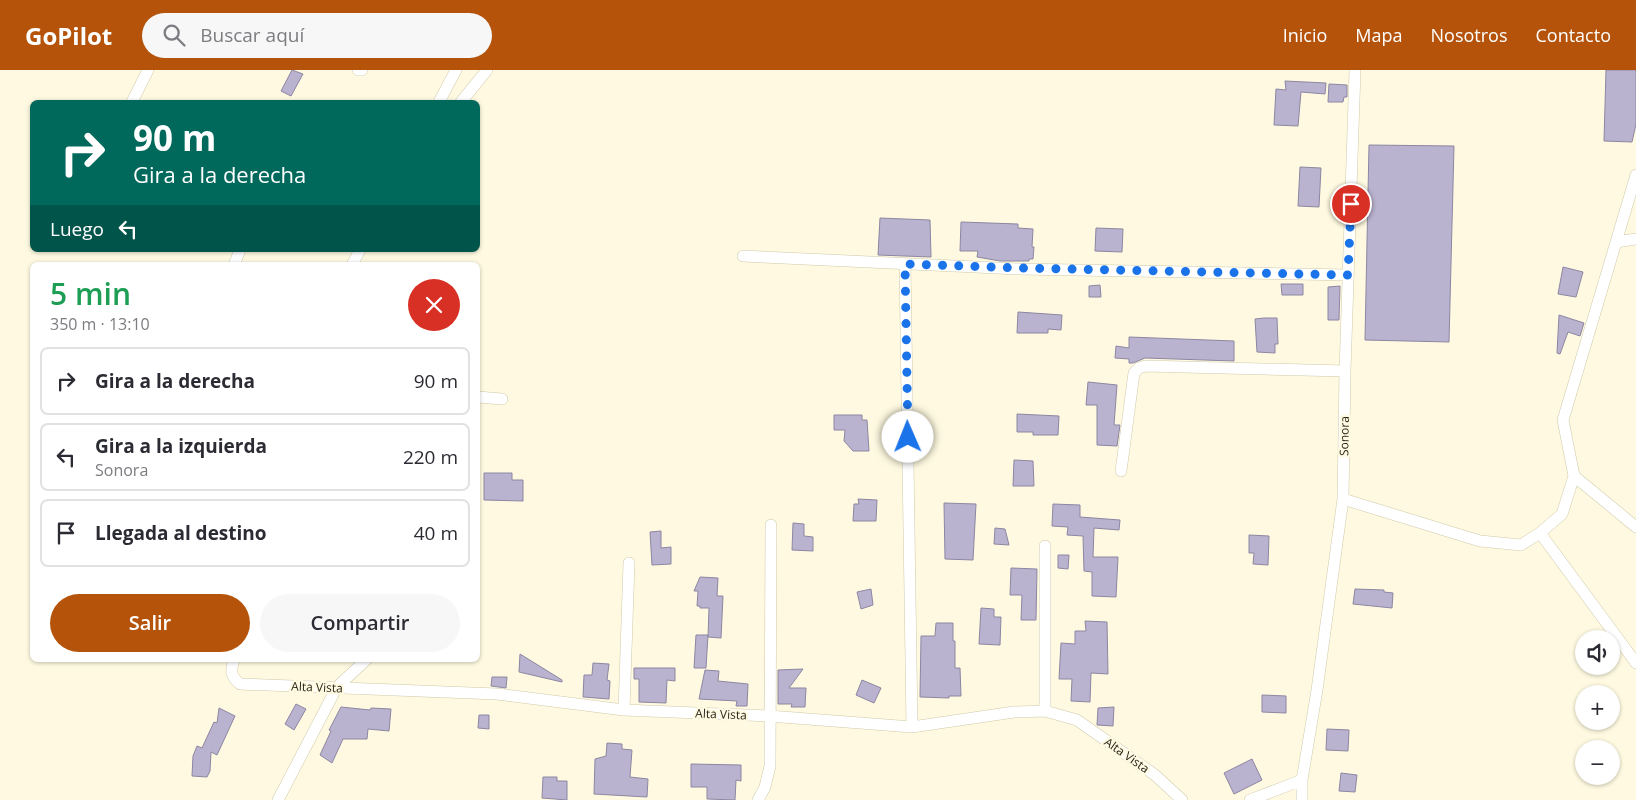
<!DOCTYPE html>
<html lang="es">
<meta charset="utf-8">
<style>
body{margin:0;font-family:"Open Sans",sans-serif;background:#f7f7f7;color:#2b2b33;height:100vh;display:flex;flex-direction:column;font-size:19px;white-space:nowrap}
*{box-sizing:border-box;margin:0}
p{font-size:16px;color:#7c7c81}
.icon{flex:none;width:28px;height:28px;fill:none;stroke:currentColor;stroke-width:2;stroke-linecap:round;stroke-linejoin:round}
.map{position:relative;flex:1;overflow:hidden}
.details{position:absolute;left:30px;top:192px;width:450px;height:400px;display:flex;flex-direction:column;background:#fff;border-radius:8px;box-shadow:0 1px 4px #0004}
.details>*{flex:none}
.banner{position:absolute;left:30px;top:30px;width:450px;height:152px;border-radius:8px;box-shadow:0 1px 4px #0004;background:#00695c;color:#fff;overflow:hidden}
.controls{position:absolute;left:1575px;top:560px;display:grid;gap:10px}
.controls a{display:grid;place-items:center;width:45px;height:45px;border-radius:50%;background:#fff;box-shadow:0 1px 4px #0004;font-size:25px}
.pin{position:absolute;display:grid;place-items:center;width:42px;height:42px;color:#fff;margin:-21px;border:2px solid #fff;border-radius:50%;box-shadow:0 1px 5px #0007}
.me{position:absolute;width:55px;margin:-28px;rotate:359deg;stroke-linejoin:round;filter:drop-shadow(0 0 4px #0008)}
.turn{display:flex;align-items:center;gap:18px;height:105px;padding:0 20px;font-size:22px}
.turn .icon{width:65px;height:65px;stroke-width:2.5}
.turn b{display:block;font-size:35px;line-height:42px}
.then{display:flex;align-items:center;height:48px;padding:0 20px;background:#0003;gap:10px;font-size:19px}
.round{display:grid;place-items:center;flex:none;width:52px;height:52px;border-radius:26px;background:#f7f7f7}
.overview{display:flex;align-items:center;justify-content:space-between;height:85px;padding:0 20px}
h1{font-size:30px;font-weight:600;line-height:38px;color:#1e9e55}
.cta{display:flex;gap:10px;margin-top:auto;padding:10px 20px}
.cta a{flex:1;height:58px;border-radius:30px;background:#b45309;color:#fff;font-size:20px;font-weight:600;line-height:58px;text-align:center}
.cta a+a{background:#f7f7f7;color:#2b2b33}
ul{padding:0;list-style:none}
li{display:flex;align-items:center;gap:15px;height:68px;margin:0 10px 8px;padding:0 10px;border:2px solid #e1e1e2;border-radius:8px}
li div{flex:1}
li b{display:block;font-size:19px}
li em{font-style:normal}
header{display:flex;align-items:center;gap:30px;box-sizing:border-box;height:70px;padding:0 25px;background:#b45309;color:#fff}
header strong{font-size:24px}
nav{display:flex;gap:28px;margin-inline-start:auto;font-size:18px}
.search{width:350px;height:45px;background:#f7f7f7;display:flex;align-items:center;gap:12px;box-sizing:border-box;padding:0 18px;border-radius:28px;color:#7c7c81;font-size:19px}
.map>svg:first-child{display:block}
</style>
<header>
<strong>GoPilot</strong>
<div class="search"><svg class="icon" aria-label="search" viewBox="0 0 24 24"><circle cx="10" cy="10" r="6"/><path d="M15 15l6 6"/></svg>Buscar aquí</div>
<nav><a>Inicio</a><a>Mapa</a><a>Nosotros</a><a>Contacto</a></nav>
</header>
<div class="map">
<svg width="1636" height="730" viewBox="0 0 1636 730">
<rect width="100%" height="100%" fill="#fef9e0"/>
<!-- building -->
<path fill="#bab3d0" stroke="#8d86a2" d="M 292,0 L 303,4 L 291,26 L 281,21 Z
M 1606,0 L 1636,0 L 1636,54 L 1632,72 L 1604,71 Z
M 1285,11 L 1326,13 L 1325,24 L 1301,22 L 1298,56 L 1274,55 L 1276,19 L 1286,20 Z
M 1329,14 L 1347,15 L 1347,27 L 1344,27 L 1343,32 L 1328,32 Z
M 1369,75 L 1454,76 L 1449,272 L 1365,270 Z
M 1300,97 L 1321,98 L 1319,137 L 1298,136 Z
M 880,148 L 930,150 L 931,187 L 878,185 Z
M 961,152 L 1018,154 L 1018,158 L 1033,159 L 1032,177 L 1034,177 L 1033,189 L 1029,189 L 1029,191 L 1000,191 L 977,187 L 978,181 L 960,181 Z
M 1096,158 L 1123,159 L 1122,182 L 1095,181 Z
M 1563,197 L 1583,202 L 1576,227 L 1558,224 Z
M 1281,214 L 1303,214 L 1303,225 L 1282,225 Z
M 1100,215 L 1101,227 L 1089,227 L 1089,216 Z
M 1340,216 L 1339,250 L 1328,250 L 1328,217 Z
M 1018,242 L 1062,245 L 1061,260 L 1048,259 L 1048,263 L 1017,263 Z
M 1559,245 L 1584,253 L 1580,266 L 1568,262 L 1560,284 L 1557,283 Z
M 1264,248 L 1277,248 L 1278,274 L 1275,274 L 1275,283 L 1257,282 L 1255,249 Z
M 1129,267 L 1234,271 L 1234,291 L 1145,288 L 1133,293 L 1129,293 L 1129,289 L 1115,288 L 1116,276 L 1129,278 Z
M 1088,312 L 1117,315 L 1114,355 L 1120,355 L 1117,376 L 1097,375 L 1097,335 L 1086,335 Z
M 1017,344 L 1059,346 L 1058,365 L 1033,365 L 1033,362 L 1017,362 Z
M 834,345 L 862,345 L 862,350 L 867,350 L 869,381 L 853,381 L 844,371 L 845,360 L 834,360 Z
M 1014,390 L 1033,391 L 1034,416 L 1013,416 Z
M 484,403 L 512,403 L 512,410 L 523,410 L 523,431 L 484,430 Z
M 858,429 L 877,430 L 876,451 L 853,451 L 854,434 L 859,434 Z
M 944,433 L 976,434 L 973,490 L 945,489 Z
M 1053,434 L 1080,435 L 1080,447 L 1120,450 L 1119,460 L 1094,458 L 1093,487 L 1118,487 L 1116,527 L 1092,526 L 1092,502 L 1084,501 L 1083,466 L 1067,465 L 1068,457 L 1052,456 Z
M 793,453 L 804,454 L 804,466 L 813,467 L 813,481 L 792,480 Z
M 995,458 L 1005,459 L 1009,475 L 994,474 Z
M 661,461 L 661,478 L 671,477 L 671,494 L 652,495 L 650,462 Z
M 1249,465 L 1269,466 L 1268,495 L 1253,494 L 1254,483 L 1249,483 Z
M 1058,485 L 1069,485 L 1068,499 L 1058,498 Z
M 1011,498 L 1037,499 L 1036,550 L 1021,550 L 1022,525 L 1010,525 Z
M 700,507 L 718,508 L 717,526 L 723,526 L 721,568 L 708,567 L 709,538 L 700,538 L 700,536 L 697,536 L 698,521 L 694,521 Z
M 871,519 L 873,535 L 861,539 L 857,522 Z
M 1355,519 L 1384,520 L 1384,522 L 1393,523 L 1392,538 L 1353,534 Z
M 981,538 L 994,539 L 994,547 L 1001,547 L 1000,575 L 979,574 Z
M 1085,551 L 1107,552 L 1108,604 L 1091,603 L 1090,632 L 1071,631 L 1072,609 L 1059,609 L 1061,573 L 1075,574 L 1075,561 L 1086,561 Z
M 936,553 L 953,553 L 953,571 L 955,571 L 955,598 L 960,598 L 961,626 L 949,626 L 949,628 L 920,627 L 921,566 L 935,566 Z
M 696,565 L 708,565 L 706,598 L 694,598 Z
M 520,584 L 562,610 L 562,612 L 519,602 Z
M 593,593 L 609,594 L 607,610 L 610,611 L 609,629 L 583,627 L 584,605 L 592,605 Z
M 634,598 L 675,598 L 675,611 L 667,610 L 666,633 L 639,632 L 639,609 L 634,609 Z
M 803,599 L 789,618 L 806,618 L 805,637 L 791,637 L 792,634 L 778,634 L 778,600 Z
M 705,600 L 719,601 L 718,611 L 748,614 L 747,636 L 736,636 L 737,631 L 699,629 Z
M 492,607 L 507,607 L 506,618 L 491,616 Z
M 862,610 L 881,618 L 874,633 L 856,625 Z
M 1262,625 L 1286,626 L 1286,643 L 1262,642 Z
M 296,634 L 306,639 L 294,660 L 285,654 Z
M 341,637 L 370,640 L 371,638 L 391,639 L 389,661 L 368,659 L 367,669 L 343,669 L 332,693 L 320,685 L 331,661 L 329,660 Z
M 1114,637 L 1113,656 L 1097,655 L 1098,638 Z
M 219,638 L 235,646 L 217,685 L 211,682 L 210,701 L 207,707 L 192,706 L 193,686 L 197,676 L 202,678 L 214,652 L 217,653 Z
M 479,645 L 489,645 L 489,659 L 478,658 Z
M 1327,659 L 1349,660 L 1348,681 L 1326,680 Z
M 607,673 L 622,674 L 622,679 L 632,680 L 630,707 L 648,709 L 647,727 L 594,724 L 595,689 L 606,686 Z
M 1252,689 L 1262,710 L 1234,724 L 1224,703 Z
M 691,694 L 741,695 L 741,711 L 736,710 L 735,730 L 707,729 L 707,717 L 691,717 Z
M 1341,703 L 1357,705 L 1355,722 L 1339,721 Z
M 543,707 L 557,707 L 557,711 L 567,711 L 567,730 L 542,728 Z"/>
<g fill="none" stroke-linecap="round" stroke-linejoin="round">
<!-- minor casing -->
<g stroke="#cfcaab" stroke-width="12">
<path id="minor" d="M 358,0 L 362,0
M 132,32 L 148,0
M 439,32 L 456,0
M 461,32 L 487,0
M 1616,172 L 1636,169
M 743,186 L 1020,199 L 1348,205
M 905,194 L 912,657
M 234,195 L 240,180
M 352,195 L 360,180
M 478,327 L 502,329
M 1121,401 L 1134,303 L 1139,298 L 1145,296 L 1345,301
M 1574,406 L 1636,457
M 1343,429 L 1480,471 L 1521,475 L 1540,463 L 1562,444 L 1574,406 L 1563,350 L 1636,105
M 1540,463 L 1636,593
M 234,590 C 230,601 231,607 240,614 L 497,624 L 624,640 L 769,646 L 912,657 L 1014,642 L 1045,641 L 1077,650 L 1155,705 L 1182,730
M 624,640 L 629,493
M 1045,641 L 1045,476
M 278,730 L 337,617 L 366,590
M 758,730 L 765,717 L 770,696 L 771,455
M 1250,730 L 1302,710
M 1302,730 L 1302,710 L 1317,620 L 1343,429 L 1345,301 L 1355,0"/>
</g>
<!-- minor -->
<use href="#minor" stroke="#fff" stroke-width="11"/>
</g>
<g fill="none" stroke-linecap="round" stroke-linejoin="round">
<!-- route -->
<path stroke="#1a73e8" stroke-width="9" stroke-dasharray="0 16.2" d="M 908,367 L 905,194 L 1020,198 L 1348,205 L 1351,134"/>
</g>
<g text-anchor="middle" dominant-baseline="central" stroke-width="4.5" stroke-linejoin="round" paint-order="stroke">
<!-- street labels -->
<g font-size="12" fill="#29271b" stroke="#fef9e0">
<text transform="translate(1344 366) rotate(-89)">Sonora</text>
<text transform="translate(317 617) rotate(2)">Alta Vista</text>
<text transform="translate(721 644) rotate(2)">Alta Vista</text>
<text transform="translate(1127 685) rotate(35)">Alta Vista</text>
</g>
</g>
</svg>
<div class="controls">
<a><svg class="icon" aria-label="sound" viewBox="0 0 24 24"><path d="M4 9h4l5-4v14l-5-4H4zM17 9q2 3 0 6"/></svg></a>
<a>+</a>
<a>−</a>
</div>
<div class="pin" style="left:1351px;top:134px;background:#d93025"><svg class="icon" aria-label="arrive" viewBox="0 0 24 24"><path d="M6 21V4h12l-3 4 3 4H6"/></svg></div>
<svg class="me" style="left:908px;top:367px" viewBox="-20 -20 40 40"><circle r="19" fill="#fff"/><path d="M0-13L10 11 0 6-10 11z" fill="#1a73e8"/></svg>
<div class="banner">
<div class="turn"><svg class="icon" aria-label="right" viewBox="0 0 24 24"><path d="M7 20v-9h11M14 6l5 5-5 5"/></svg><div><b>90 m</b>Gira a la derecha</div></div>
<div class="then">Luego<svg class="icon" aria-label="left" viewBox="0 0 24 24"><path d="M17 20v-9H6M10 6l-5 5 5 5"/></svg></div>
</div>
<section class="details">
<div class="overview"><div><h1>5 min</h1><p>350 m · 13:10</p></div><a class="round" style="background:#d93025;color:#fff"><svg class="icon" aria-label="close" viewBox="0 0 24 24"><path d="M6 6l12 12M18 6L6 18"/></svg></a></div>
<ul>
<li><svg class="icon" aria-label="right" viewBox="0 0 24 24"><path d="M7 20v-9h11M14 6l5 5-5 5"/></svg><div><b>Gira a la derecha</b></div><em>90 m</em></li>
<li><svg class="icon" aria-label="left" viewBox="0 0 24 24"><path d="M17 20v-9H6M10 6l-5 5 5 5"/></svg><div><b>Gira a la izquierda</b><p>Sonora</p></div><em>220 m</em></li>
<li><svg class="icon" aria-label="arrive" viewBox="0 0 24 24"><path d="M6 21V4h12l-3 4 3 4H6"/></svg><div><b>Llegada al destino</b></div><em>40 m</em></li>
</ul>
<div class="cta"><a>Salir</a><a>Compartir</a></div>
</section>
</div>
